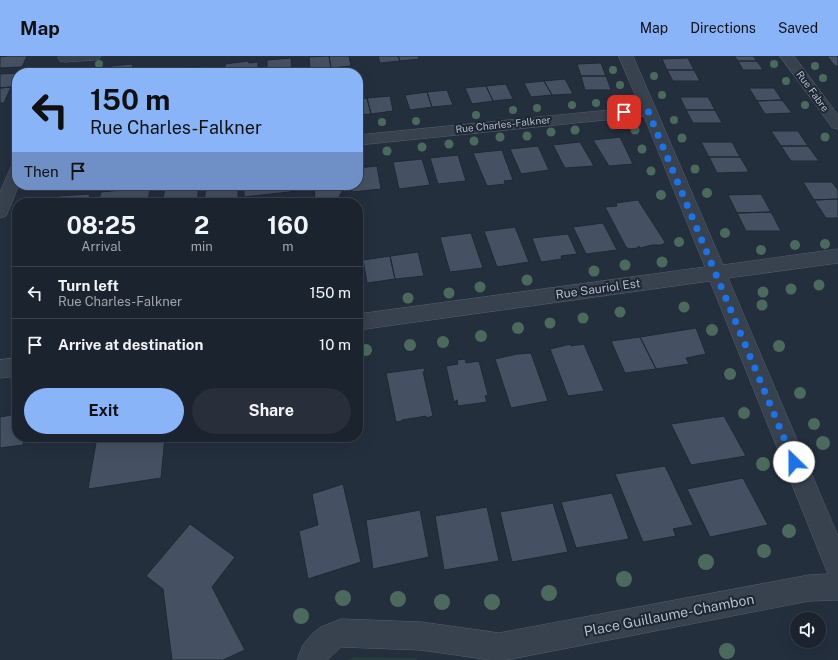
<!DOCTYPE html>
<style>
body{margin:0;font-family:"Public Sans",sans-serif;background:#282f3a;color:#f1f3f6;height:100vh;display:flex;flex-direction:column;font-size:15px;white-space:nowrap}
*{box-sizing:border-box;margin:0}
p{font-size:13px;color:#a0a4aa}
.icon{flex:none;width:22px;height:22px;fill:none;stroke:currentColor;stroke-width:2;stroke-linecap:round;stroke-linejoin:round}
.map{position:relative;flex:1;overflow:hidden}
.details{position:absolute;left:12px;top:142px;width:351px;height:244px;display:flex;flex-direction:column;background:#1b232e;border-radius:16px;box-shadow:0 4px 16px #0002,0 0 0 1px #39404a}
.details>*{flex:none}
.guide{position:absolute;left:12px;top:12px;width:351px;height:122px;border-radius:16px;box-shadow:0 4px 16px #0002,0 0 0 1px #39404a;background:#8ab4f8;color:#111;overflow:hidden}
.fabs{position:absolute;left:790px;top:556px;display:grid;gap:8px}
.fabs a{display:grid;place-items:center;width:36px;height:36px;border-radius:50%;background:#1b232e;box-shadow:0 4px 16px #0002,0 0 0 1px #39404a;font-size:20px}
.pin{position:absolute;display:grid;place-items:center;width:34px;height:34px;color:#fff;margin:-17px;border-radius:8px;box-shadow:0 2px 6px #0006}
.me{position:absolute;width:44px;margin:-22px;rotate:337deg;stroke-linejoin:round;filter:drop-shadow(0 0 3px #0008)}
.turn{display:flex;align-items:center;gap:14px;height:84px;padding:0 12px;font-size:18px}
.turn .icon{width:52px;height:52px;stroke-width:2.5}
.turn b{display:block;font-size:28px;line-height:34px}
.then{display:flex;align-items:center;height:38px;padding:0 12px;background:#0003;gap:8px;font-size:15px}
.eta{display:flex;justify-content:space-evenly;align-items:center;height:68px;text-align:center}
.eta b{font-size:24px;font-weight:700;line-height:28px}
.primary-button{display:flex;gap:8px;margin-top:auto;padding:8px 12px}
.primary-button a{flex:1;height:46px;border-radius:24px;background:#8ab4f8;color:#111;font-size:16px;font-weight:700;line-height:46px;text-align:center}
.primary-button a+a{background:#282f3a;color:#f1f3f6}
ul{padding:0;list-style:none}
li{display:flex;align-items:center;gap:12px;height:52px;padding:0 12px;border-top:1px solid #39404a}
li div{flex:1}
li b{display:block;font-size:15px}
li em{font-style:normal}
header{display:flex;align-items:center;gap:24px;box-sizing:border-box;height:56px;padding:0 20px;background:#8ab4f8;color:#111}
header strong{font-size:19px}
nav{display:flex;gap:22px;margin-inline-start:auto;font-size:14px}
.map>svg:first-child{display:block}
</style>
<header>
<strong>Map</strong>
<nav><a>Map</a><a>Directions</a><a>Saved</a></nav>
</header>
<div class="map">
<svg width="838" height="604" viewBox="0 0 838 604">
<rect width="100%" height="100%" fill="#242f3e"/>
<!-- green -->
<path fill="#263c3f" d="M 355,601 L 415,602 L 418,604 L 347,604 Z"/>
<!-- building -->
<path fill="#455162" stroke="#1f2835" d="M 8,0 L 27,0 L 22,11 L 0,12 L 0,1 Z
M 329,0 L 349,0 L 351,10 L 331,12 Z
M 329,0 L 331,12 L 310,14 L 309,1 Z
M 378,0 L 398,0 L 400,5 L 380,7 Z
M 398,0 L 418,0 L 419,3 L 400,5 Z
M 734,0 L 753,0 L 757,5 L 738,5 Z
M 827,0 L 838,0 L 838,10 L 835,10 Z
M 291,2 L 292,17 L 267,17 L 267,4 Z
M 688,2 L 694,14 L 667,14 L 662,3 Z
M 248,5 L 249,7 L 258,6 L 258,17 L 225,17 L 225,8 Z
M 738,5 L 757,5 L 763,14 L 743,14 Z
M 601,7 L 606,20 L 581,20 L 577,8 Z
M 133,8 L 131,17 L 92,17 L 93,15 L 109,13 L 111,10 Z
M 208,10 L 206,17 L 185,17 L 185,11 Z
M 667,14 L 694,14 L 700,25 L 673,25 Z
M 17,17 L 11,31 L 0,32 L 0,18 L 18,17 Z
M 581,20 L 606,20 L 611,34 L 585,34 Z
M 565,23 L 573,38 L 552,39 L 544,25 Z
M 544,25 L 552,39 L 531,41 L 524,27 Z
M 506,28 L 513,43 L 493,45 L 486,30 Z
M 486,30 L 493,45 L 472,48 L 465,32 Z
M 11,31 L 4,47 L 0,47 L 0,32 Z
M 749,32 L 774,32 L 782,44 L 757,45 Z
M 447,34 L 453,49 L 432,51 L 427,36 Z
M 427,36 L 432,51 L 410,54 L 405,39 Z
M 390,40 L 393,55 L 371,58 L 367,42 Z
M 680,41 L 708,41 L 715,54 L 686,54 Z
M 367,42 L 371,58 L 358,59 L 358,43 Z
M 782,44 L 792,57 L 765,58 L 757,45 Z
M 686,54 L 715,54 L 722,67 L 693,67 Z
M 771,75 L 798,75 L 808,90 L 781,90 Z
M 620,81 L 633,108 L 609,110 L 593,84 Z
M 580,86 L 594,110 L 565,112 L 553,89 Z
M 701,86 L 732,86 L 740,101 L 709,101 Z
M 538,90 L 549,114 L 521,118 L 510,93 Z
M 781,90 L 808,90 L 819,105 L 791,105 Z
M 502,94 L 513,124 L 504,125 L 505,128 L 487,130 L 473,97 Z
M 458,99 L 466,125 L 438,128 L 430,102 Z
M 709,101 L 740,101 L 749,116 L 717,117 Z
M 422,103 L 430,129 L 399,133 L 393,106 Z
M 377,110 L 381,133 L 352,136 L 351,129 L 358,129 L 358,112 Z
M 803,126 L 832,126 L 838,134 L 838,143 L 814,144 Z
M 199,129 L 197,147 L 162,147 L 165,132 Z
M 206,129 L 238,129 L 238,147 L 204,147 Z
M 244,129 L 298,129 L 298,135 L 244,141 Z
M 314,129 L 341,129 L 342,138 L 340,138 L 340,141 L 317,144 L 317,142 L 315,143 Z
M 151,131 L 147,147 L 98,147 L 101,136 Z
M 90,138 L 87,147 L 56,147 L 59,140 Z
M 761,138 L 771,156 L 737,157 L 728,139 Z
M 838,143 L 838,162 L 826,162 L 814,144 Z
M 638,144 L 665,186 L 662,189 L 652,189 L 640,192 L 639,190 L 637,192 L 629,193 L 626,191 L 605,151 L 617,150 L 616,147 Z
M 771,156 L 781,175 L 746,175 L 737,157 Z
M 603,167 L 617,194 L 586,198 L 573,171 Z
M 515,171 L 529,206 L 497,211 L 484,175 Z
M 471,177 L 483,212 L 450,216 L 440,181 Z
M 568,178 L 577,198 L 561,200 L 562,203 L 541,206 L 532,182 Z
M 418,196 L 424,220 L 395,223 L 390,200 Z
M 390,200 L 395,223 L 367,227 L 363,204 Z
M 696,272 L 706,298 L 686,302 L 689,308 L 656,313 L 640,281 Z
M 640,281 L 656,313 L 625,317 L 611,285 Z
M 571,288 L 571,290 L 584,288 L 604,335 L 568,340 L 550,293 Z
M 531,297 L 548,345 L 511,352 L 495,303 L 517,298 Z
M 465,303 L 466,307 L 479,305 L 488,339 L 485,340 L 487,346 L 458,350 L 457,344 L 456,344 L 456,346 L 454,346 L 446,310 L 458,308 L 457,304 Z
M 424,312 L 425,316 L 423,316 L 433,360 L 426,362 L 426,360 L 402,364 L 402,365 L 396,366 L 386,317 Z
M 358,327 L 362,355 L 358,356 Z
M 17,358 L 17,381 L 25,381 L 23,389 L 0,392 L 0,361 Z
M 724,360 L 746,400 L 691,409 L 671,368 Z
M 97,381 L 165,381 L 161,422 L 88,433 Z
M 665,410 L 693,469 L 673,473 L 676,480 L 643,486 L 615,418 Z
M 743,422 L 768,469 L 710,481 L 687,433 Z
M 343,428 L 361,506 L 308,523 L 299,475 L 318,469 L 312,438 Z
M 612,437 L 629,483 L 576,492 L 561,446 Z
M 553,447 L 568,496 L 512,506 L 500,456 Z
M 487,451 L 499,505 L 444,514 L 435,460 Z
M 420,454 L 429,501 L 373,513 L 366,464 Z
M 190,468 L 235,501 L 212,531 L 245,594 L 223,604 L 172,604 L 163,533 L 146,520 Z"/>
<g fill="none" stroke-linecap="round" stroke-linejoin="round">
<!-- minor casing -->
<g stroke="#565f6c" stroke-width="1">
<path id="minor" d="M 60,0 L 101,0 L 99,3 L 94,4 L 65,6 L 60,5 L 58,2 Z
M 619,0 L 633,0 L 723,209 L 838,193 L 838,207 L 728,222 L 838,480 L 838,544 L 809,545 L 506,604 L 490,604 L 421,594 L 341,591 L 327,604 L 297,604 L 303,589 L 313,577 L 321,571 L 341,563 L 421,566 L 499,577 L 809,519 L 828,518 L 710,225 L 358,274 L 358,258 L 705,211 L 644,60 L 358,89 L 358,79 L 640,51 Z
M 780,0 L 794,0 L 838,59 L 838,73 L 833,72 Z
M 17,110 L 17,129 L 19,129 L 6,160 L 0,162 L 0,136 L 11,111 Z
M 17,302 L 17,320 L 0,322 L 0,304 Z"/>
</g>
<!-- minor -->
<use href="#minor" fill="#38414e" fill-rule="evenodd"/>
</g>
<!-- trees -->
<g fill="#4b6a5d">
<circle cx="99" cy="8" r="4"/>
<circle cx="774" cy="8" r="4"/>
<circle cx="815" cy="10" r="4"/>
<circle cx="613" cy="14" r="4"/>
<circle cx="654" cy="20" r="4"/>
<circle cx="823" cy="22" r="4"/>
<circle cx="786" cy="25" r="4"/>
<circle cx="620" cy="29" r="4"/>
<circle cx="662" cy="39" r="4"/>
<circle cx="615" cy="44" r="4"/>
<circle cx="596" cy="47" r="4"/>
<circle cx="572" cy="49" r="4"/>
<circle cx="805" cy="49" r="4"/>
<circle cx="537" cy="52" r="4"/>
<circle cx="513" cy="54" r="4"/>
<circle cx="476" cy="59" r="4"/>
<circle cx="674" cy="64" r="4"/>
<circle cx="416" cy="65" r="4"/>
<circle cx="382" cy="66" r="4"/>
<circle cx="613" cy="69" r="4.5"/>
<circle cx="575" cy="74" r="4.5"/>
<circle cx="635" cy="74" r="4.5"/>
<circle cx="551" cy="76" r="4.5"/>
<circle cx="527" cy="80" r="4.5"/>
<circle cx="500" cy="81" r="4.5"/>
<circle cx="825" cy="81" r="4.5"/>
<circle cx="682" cy="82" r="4.5"/>
<circle cx="474" cy="85" r="4.5"/>
<circle cx="449" cy="88" r="4.5"/>
<circle cx="422" cy="91" r="4.5"/>
<circle cx="642" cy="93" r="4.5"/>
<circle cx="387" cy="95" r="4.5"/>
<circle cx="695" cy="113" r="4.5"/>
<circle cx="651" cy="115" r="4.5"/>
<circle cx="707" cy="137" r="5"/>
<circle cx="661" cy="139" r="5"/>
<circle cx="725" cy="177" r="5"/>
<circle cx="679" cy="186" r="5"/>
<circle cx="825" cy="188" r="5"/>
<circle cx="795" cy="189" r="5"/>
<circle cx="761" cy="194" r="5"/>
<circle cx="662" cy="206" r="5.5"/>
<circle cx="625" cy="209" r="5.5"/>
<circle cx="594" cy="215" r="5.5"/>
<circle cx="527" cy="224" r="5.5"/>
<circle cx="819" cy="229" r="5.5"/>
<circle cx="480" cy="231" r="5.5"/>
<circle cx="791" cy="233" r="5.5"/>
<circle cx="763" cy="236" r="5.5"/>
<circle cx="449" cy="237" r="5.5"/>
<circle cx="408" cy="242" r="5.5"/>
<circle cx="762" cy="249" r="5.5"/>
<circle cx="684" cy="251" r="5.5"/>
<circle cx="620" cy="256" r="5.5"/>
<circle cx="583" cy="262" r="5.5"/>
<circle cx="550" cy="267" r="5.5"/>
<circle cx="518" cy="272" r="6"/>
<circle cx="712" cy="274" r="6"/>
<circle cx="481" cy="280" r="6"/>
<circle cx="443" cy="286" r="6"/>
<circle cx="410" cy="289" r="6"/>
<circle cx="779" cy="290" r="6"/>
<circle cx="366" cy="294" r="6"/>
<circle cx="730" cy="318" r="6"/>
<circle cx="800" cy="337" r="6"/>
<circle cx="744" cy="357" r="6"/>
<circle cx="814" cy="368" r="6"/>
<circle cx="823" cy="387" r="7"/>
<circle cx="763" cy="408" r="7"/>
<circle cx="789" cy="475" r="7"/>
<circle cx="764" cy="495" r="7"/>
<circle cx="706" cy="506" r="8"/>
<circle cx="624" cy="523" r="8"/>
<circle cx="549" cy="537" r="8"/>
<circle cx="343" cy="542" r="8"/>
<circle cx="398" cy="543" r="8"/>
<circle cx="442" cy="546" r="8"/>
<circle cx="492" cy="546" r="8"/>
<circle cx="301" cy="560" r="8"/>
<circle cx="727" cy="595" r="8"/>
</g>
<g fill="none" stroke-linecap="round" stroke-linejoin="round">
<!-- route -->
<path stroke="#1a73e8" stroke-width="7" stroke-dasharray="0 12.6" d="M 624,56 L 648,55 L 794,406"/>
</g>
<g text-anchor="middle" dominant-baseline="central" stroke-width="4" stroke-linejoin="round" paint-order="stroke">
<!-- far-street labels -->
<g font-size="10" fill="#b4bcc9" stroke="#1d2633">
<text transform="translate(813 35) rotate(54)">Rue Fabre</text>
<text transform="translate(503 68) rotate(-6)">Rue Charles-Falkner</text>
</g>
<!-- street labels -->
<g font-size="12" fill="#b4bcc9" stroke="#1d2633">
<text transform="translate(598 233) rotate(-8)">Rue Sauriol Est</text>
</g>
<!-- near-street labels -->
<g font-size="14" fill="#b4bcc9" stroke="#1d2633">
<text transform="translate(669 559) rotate(-11)">Place Guillaume-Chambon</text>
</g>
</g>
</svg>
<div class="fabs">
<a><svg class="icon" aria-label="sound" viewBox="0 0 24 24"><path d="M4 9h4l5-4v14l-5-4H4zM17 9q2 3 0 6"/></svg></a>
</div>
<div class="pin" style="left:624px;top:56px;background:#d93025"><svg class="icon" aria-label="arrive" viewBox="0 0 24 24"><path d="M6 21V4h12l-3 4 3 4H6"/></svg></div>
<svg class="me" style="left:794px;top:406px" viewBox="-20 -20 40 40"><circle r="19" fill="#fff"/><path d="M0-13L10 11 0 6-10 11z" fill="#1a73e8"/></svg>
<div class="guide">
<div class="turn"><svg class="icon" aria-label="left" viewBox="0 0 24 24"><path d="M17 20v-9H6M10 6l-5 5 5 5"/></svg><div><b>150 m</b>Rue Charles-Falkner</div></div>
<div class="then">Then<svg class="icon" aria-label="arrive" viewBox="0 0 24 24"><path d="M6 21V4h12l-3 4 3 4H6"/></svg></div>
</div>
<section class="details">
<div class="eta">
<div><b>08:25</b><p>Arrival</p></div>
<div><b>2</b><p>min</p></div>
<div><b>160</b><p>m</p></div>
</div>
<ul>
<li><svg class="icon" aria-label="left" viewBox="0 0 24 24"><path d="M17 20v-9H6M10 6l-5 5 5 5"/></svg><div><b>Turn left</b><p>Rue Charles-Falkner</p></div><em>150 m</em></li>
<li><svg class="icon" aria-label="arrive" viewBox="0 0 24 24"><path d="M6 21V4h12l-3 4 3 4H6"/></svg><div><b>Arrive at destination</b></div><em>10 m</em></li>
</ul>
<div class="primary-button"><a>Exit</a><a>Share</a></div>
</section>
</div>
